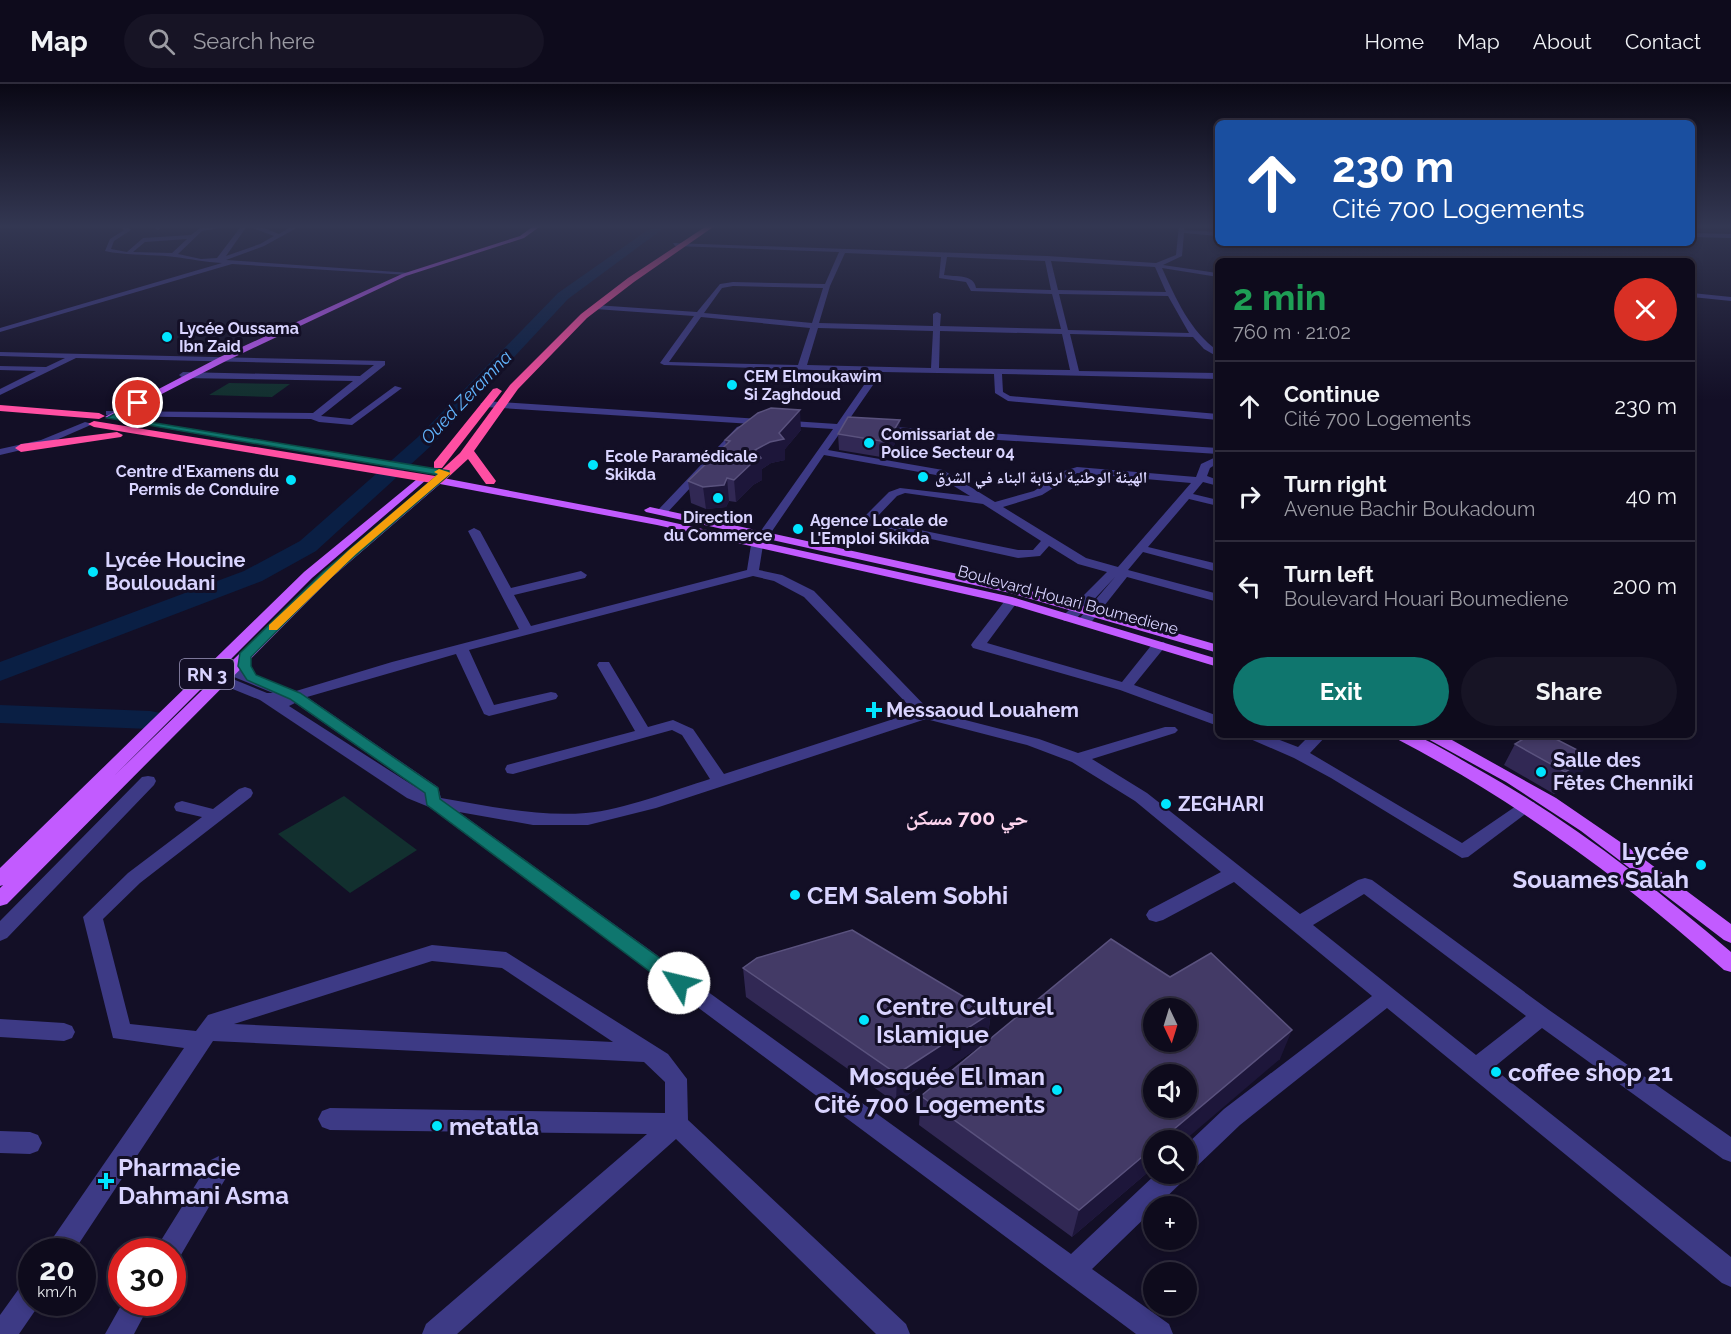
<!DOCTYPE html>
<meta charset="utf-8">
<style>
body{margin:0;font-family:Raleway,"Noto Naskh Arabic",sans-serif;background:#171425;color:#f1f3f6;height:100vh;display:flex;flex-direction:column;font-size:22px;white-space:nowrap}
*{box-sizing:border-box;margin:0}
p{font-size:20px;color:#9b9ba3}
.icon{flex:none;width:33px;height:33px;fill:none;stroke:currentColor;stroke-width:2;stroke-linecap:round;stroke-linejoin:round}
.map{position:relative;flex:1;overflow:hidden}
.drawer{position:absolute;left:1215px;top:174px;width:480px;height:480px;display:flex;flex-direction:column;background:#0e0b1c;border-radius:9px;box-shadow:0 3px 9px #0003,0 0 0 2px #2e2b3b}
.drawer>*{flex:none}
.top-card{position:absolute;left:1215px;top:36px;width:480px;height:126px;border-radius:9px;box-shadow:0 3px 9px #0003,0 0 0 2px #2e2b3b;background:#1a4fa0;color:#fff;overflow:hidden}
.needle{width:39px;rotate:176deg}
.buttons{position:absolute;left:1143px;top:914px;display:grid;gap:12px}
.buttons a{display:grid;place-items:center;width:54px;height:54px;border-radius:50%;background:#0e0b1c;box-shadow:0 3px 9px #0003,0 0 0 2px #2e2b3b;font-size:30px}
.speed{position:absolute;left:18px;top:1154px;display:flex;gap:12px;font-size:30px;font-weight:700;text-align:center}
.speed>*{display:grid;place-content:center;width:78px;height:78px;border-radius:50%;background:#0e0b1c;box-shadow:0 3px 9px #0003,0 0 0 2px #2e2b3b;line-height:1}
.speed small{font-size:15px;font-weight:400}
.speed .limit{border:9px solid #d22;background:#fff;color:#111}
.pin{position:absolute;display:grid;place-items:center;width:51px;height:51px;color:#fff;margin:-26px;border:3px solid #fff;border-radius:50%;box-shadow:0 2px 6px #0007}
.me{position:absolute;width:66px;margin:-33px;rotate:306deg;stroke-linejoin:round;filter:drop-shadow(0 0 4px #0008)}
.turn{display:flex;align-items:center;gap:21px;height:126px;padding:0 18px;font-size:27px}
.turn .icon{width:78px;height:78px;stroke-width:2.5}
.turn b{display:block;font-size:42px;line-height:51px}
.round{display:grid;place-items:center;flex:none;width:63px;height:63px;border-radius:32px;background:#171425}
.overview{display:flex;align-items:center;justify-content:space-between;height:102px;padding:0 18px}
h1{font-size:36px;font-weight:700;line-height:45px;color:#1e9e55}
.button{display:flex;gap:12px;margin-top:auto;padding:12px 18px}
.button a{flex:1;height:69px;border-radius:36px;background:#0f766e;color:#fff;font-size:24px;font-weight:700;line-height:69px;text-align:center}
.button a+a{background:#171425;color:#f1f3f6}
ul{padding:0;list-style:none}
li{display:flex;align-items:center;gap:18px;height:90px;padding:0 18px;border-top:2px solid #2e2b3b}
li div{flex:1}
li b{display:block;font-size:22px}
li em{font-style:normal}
header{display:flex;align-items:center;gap:36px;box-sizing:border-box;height:84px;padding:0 30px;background:#0e0b1c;border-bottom:2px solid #2e2b3b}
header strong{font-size:28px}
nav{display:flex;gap:33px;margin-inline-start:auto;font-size:21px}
.search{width:420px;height:54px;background:#171425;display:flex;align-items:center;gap:15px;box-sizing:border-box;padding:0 21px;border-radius:33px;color:#9b9ba3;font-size:22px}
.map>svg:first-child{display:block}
</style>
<header>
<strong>Map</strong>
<div class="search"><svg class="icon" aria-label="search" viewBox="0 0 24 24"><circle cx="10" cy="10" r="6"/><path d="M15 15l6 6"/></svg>Search here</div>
<nav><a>Home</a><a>Map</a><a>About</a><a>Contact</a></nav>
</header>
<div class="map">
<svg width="1731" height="1250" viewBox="0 0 1731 1250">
<rect width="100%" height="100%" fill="#130f26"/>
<!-- green -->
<path fill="#12302f" d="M 229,299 L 290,300 L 272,313 L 209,311 Z
M 344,712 L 417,766 L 350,809 L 278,750 Z"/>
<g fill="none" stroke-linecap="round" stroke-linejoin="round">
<!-- river -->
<path fill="#0a1f44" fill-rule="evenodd" d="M 655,141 L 668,141 L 568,215 L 432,361 L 316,467 L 262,497 L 0,597 L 0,578 L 244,487 L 300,457 L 418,353 L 558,209 Z
M 0,621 L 150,627 L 161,629 L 165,636 L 161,643 L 150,645 L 0,639 Z"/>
<!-- minor -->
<path fill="#3d3a85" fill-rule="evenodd" d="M 119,141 L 126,141 L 131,146 L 114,157 L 111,165 L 127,168 L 143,154 L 191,151 L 200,144 L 239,141 L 202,147 L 178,170 L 201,175 L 217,174 L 242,141 L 256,141 L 279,150 L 294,141 L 302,141 L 264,162 L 226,176 L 411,189 L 408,191 L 232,180 L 0,248 L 0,244 L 222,179 C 205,178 191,175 175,173 C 152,170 128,172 105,167 L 110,155 L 124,146 ZM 247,142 L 274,152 L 260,160 L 226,172 ZM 187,155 L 172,169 L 133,168 L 145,158 Z
M 149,141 L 161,144 L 158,146 Z
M 1179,141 L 1185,141 L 1184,146 L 1218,148 L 1218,152 L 1184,149 L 1182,172 L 1163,181 L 1217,189 L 1218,193 L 1162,184 C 1176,215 1190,247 1218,267 L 1218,273 L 1204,265 L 1193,253 L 1070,250 L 1079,287 L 1218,289 L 1218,295 L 1002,290 L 1003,308 L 1010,312 L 1218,330 L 1218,336 L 1008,317 L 995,309 L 994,290 L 882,288 L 846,340 L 1218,364 L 1218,370 L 842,346 L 828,366 L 943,386 L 995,418 L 1034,407 L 1064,387 L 1077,383 L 1196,393 L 1201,380 L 1218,372 L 1218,379 L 1210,384 L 1207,392 L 1218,396 L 1218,402 L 1203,398 L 1193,410 L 1218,416 L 1218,422 L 1189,415 L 1148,463 L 1218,480 L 1218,488 L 1143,468 L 1128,486 L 1218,510 L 1218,518 L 1127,493 L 1089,541 L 1079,541 L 1077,538 L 1079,535 L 1115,493 L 1074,537 L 1064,537 L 1062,534 L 1064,531 L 1107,488 L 1078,480 L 1049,462 L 1040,472 L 1018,474 L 867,441 L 863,434 L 889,408 L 900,404 L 970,412 L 936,391 L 824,371 L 768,453 L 760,453 L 758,451 L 833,345 L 485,323 L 480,320 L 485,317 L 837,340 L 873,288 L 664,281 L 660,279 L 694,232 L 595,225 L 591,223 L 595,221 L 697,228 L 720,200 L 733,198 L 825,200 L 839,168 L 675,162 L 673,159 L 1047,172 L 1156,179 L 1176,171 ZM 845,169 L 941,173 L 939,194 L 966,198 L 971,207 L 1052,210 L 1061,245 L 940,242 L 941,230 L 937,228 L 933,230 L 933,242 L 819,239 L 830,202 ZM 947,173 L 1045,177 L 1051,206 L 976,204 C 974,190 956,193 944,191 ZM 1051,177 L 1155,183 L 1166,208 L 1058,206 ZM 733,202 L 823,204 L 812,239 L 704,229 L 722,204 ZM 1059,210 L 1168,212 L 1189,249 L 1068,246 ZM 701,233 L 810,244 L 798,281 L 669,278 ZM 818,244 L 933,247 L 931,284 L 807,281 ZM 940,247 L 1062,250 L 1070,286 L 939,284 ZM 1077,389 L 1191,399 L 1118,483 L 1086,474 L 1003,423 L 1042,411 ZM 905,409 L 983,420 L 1041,457 L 1033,466 L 1018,466 L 876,437 L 875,435 L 897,412 Z
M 1692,149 L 1731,150 L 1731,154 L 1692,153 Z
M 1363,159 L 1452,162 L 1449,164 Z
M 1692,209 L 1731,213 L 1731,217 L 1692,213 Z
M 0,268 L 385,277 L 385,281 L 321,332 L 350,335 L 395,302 L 402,304 L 352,341 L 319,338 L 311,335 L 109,332 L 106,331 L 106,327 L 313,329 L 353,297 L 183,294 L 179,291 L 183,288 L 360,292 L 374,281 L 76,274 L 0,311 L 0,305 L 36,287 L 0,286 L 0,282 L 46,283 L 65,274 L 0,272 Z
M 85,338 L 93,340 L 47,360 L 0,371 L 0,365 L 41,356 Z
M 740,342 L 745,345 L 743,347 L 666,430 L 658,430 L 658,426 L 737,343 Z
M 474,444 L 480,447 L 511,504 L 581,487 L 587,491 L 585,494 L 514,511 L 531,542 L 747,486 L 751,461 L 757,457 L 763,461 L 759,486 L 782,491 L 814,507 L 930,627 L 1039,655 L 1078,669 L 1165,643 L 1175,643 L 1178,646 L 1175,649 L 1092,675 L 1147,709 L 1300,830 L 1358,796 L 1365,794 L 1372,796 L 1549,926 L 1731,1053 L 1731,1078 L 1723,1075 L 1542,944 L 1493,984 L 1731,1173 L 1731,1203 L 1722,1199 L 1387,924 L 1240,1041 L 1194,1085 L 1186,1088 L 1186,1061 L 1224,1025 L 1372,912 L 1234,798 L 1163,836 L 1156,838 L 1149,836 L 1146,831 L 1149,826 L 1221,788 L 1135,717 L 1072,678 L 1027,661 L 926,635 L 656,724 L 588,741 L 533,741 L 459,728 L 1071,1170 L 1157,1089 L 1186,1089 L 1183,1097 L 1157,1122 L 1154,1122 L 1154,1125 L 1092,1185 L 1169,1240 L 1173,1250 L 1136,1250 L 429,723 L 407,714 L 260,616 L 203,593 L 201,590 L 203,587 L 213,587 L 267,609 L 273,609 L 212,584 L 210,581 L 212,578 L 217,577 L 296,607 L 392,578 L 519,545 L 468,447 ZM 753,492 L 774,497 L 804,513 L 915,628 L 724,690 L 693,645 L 673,636 L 648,643 L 609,578 L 599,578 L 597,581 L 635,647 L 507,681 L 505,685 L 507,689 L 513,690 L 672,646 L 682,651 L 710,695 C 674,706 623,726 586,729 C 537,733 489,722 441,714 L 438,703 L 307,613 L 456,570 L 484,630 L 489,632 L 556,615 L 558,612 L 556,609 L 551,608 L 494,621 L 469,566 ZM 295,619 L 420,706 L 289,622 ZM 1364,810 L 1526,932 L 1476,971 L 1313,841 Z
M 1012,513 L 1018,517 L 987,559 L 1122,598 L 1154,558 L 1164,558 L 1166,561 L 1164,564 L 1134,601 L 1218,632 L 1218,642 L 1120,606 L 973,564 L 971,561 L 973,558 L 1007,514 Z
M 1245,651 L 1267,651 L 1298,663 L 1310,651 L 1327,651 L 1310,669 L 1462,759 L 1522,718 L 1534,718 L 1536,722 L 1468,773 L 1462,774 L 1331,694 L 1294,674 L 1248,654 Z
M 148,692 L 154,693 L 156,697 L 154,701 L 7,854 L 0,857 L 0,837 L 142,693 Z
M 245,703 L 251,705 L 253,709 L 251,713 L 140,799 L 103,835 L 130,940 L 196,947 L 208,931 L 432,861 L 506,868 L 668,970 L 687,995 L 688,1036 L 906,1240 L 910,1250 L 876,1250 L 676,1055 L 457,1250 L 422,1250 L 426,1240 L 647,1050 L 330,1046 L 322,1043 L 318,1035 L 322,1027 L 330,1024 L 665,1029 L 665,998 L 644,978 L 213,957 L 74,1167 L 46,1167 L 50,1158 L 184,964 L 113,954 L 83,833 L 128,789 L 202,733 L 176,727 L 174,723 L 176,719 L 182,717 L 213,725 L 239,705 ZM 432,877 L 502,884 L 613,958 L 234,940 Z
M 0,935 L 64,939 L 72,942 L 75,948 L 72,954 L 64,957 L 0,953 Z
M 0,1047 L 30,1048 L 38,1051 L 42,1059 L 38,1067 L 30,1070 L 0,1069 Z
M 219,1072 L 227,1076 L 231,1084 L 227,1092 L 178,1176 L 172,1178 L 172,1167 L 156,1167 L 160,1158 L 211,1076 Z
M 32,1195 L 32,1218 L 41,1218 L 19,1250 L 0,1250 L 0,1231 L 23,1199 Z
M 123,1218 L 151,1218 L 134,1250 L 105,1250 Z"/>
<!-- major -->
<path fill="#c25bff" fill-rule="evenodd" d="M 535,141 L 542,141 L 524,154 L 406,192 L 226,277 L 113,335 L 105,333 L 220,273 L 402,190 L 520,152 Z
M 422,391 L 427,394 L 426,396 L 312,494 L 113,693 L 323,488 L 438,393 L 657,435 L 1012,513 L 1218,575 L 1218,583 L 1009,520 L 657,441 L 440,400 L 331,494 L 7,820 L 0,822 L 0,804 L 3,801 L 0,802 L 0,784 L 304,488 Z
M 650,423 L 1013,502 L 1218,561 L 1218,569 L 1010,509 L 646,428 L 644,426 Z
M 1392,651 C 1398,651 1405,650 1411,651 C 1426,653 1461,676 1476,684 C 1568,735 1651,800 1731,868 L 1731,888 L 1724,886 C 1622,795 1516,717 1395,654 Z
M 1423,651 L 1443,651 L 1556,714 L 1629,764 L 1731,840 L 1731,859 L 1724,856 L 1581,747 L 1506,698 L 1426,654 Z"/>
<!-- highway -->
<path fill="#ff4fa3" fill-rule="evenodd" d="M 708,141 L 716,141 L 634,198 L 587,234 L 518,305 L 474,367 L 496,397 L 494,400 L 486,400 L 468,375 L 442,399 L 438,400 L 94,343 L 88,340 L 94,337 L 435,392 L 460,369 L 510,301 L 581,230 L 628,194 Z
M 497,304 L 502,307 L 442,384 L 434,384 L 434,378 L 493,305 Z
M 0,321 L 99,329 L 105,332 L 99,335 L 0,327 Z
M 117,348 L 123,351 L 121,353 L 21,368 L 15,364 L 21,360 Z"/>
</g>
<!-- wall -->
<path fill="#312854" d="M 801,346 L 785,365 L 785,376 L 771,379 L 762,385 L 762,396 L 753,401 L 736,418 L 729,417 L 726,423 L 706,425 L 691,419 L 688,397 L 726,361 L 725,356 Z
M 838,350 L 899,352 L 887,374 L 839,366 Z
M 1515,660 L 1579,694 L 1554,710 L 1504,681 Z
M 743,884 L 991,929 L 987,957 L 1280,975 L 1154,1056 L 1154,1083 L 1072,1153 L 919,1041 L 921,1012 L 982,961 L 896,1019 L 746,913 Z"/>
<!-- shaded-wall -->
<path fill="#1d163a" d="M 800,326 L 801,346 L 785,365 L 785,376 L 771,379 L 762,385 L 762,396 L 753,401 L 736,418 L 734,396 L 752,379 L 755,366 L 779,349 Z
M 900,336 L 899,352 L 887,374 L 887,358 Z
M 727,394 L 729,417 L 726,423 L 706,425 L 703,403 Z
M 1591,673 L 1579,694 L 1554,710 L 1565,688 Z
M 991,929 L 987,958 L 896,1019 L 897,990 Z
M 1292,946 L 1280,975 L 1185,1056 L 1161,1056 Z
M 1154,1063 L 1154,1083 L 1072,1153 L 1079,1126 Z"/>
<!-- building -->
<path fill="#433a66" stroke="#5a527e" stroke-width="1.5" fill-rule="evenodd" d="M 771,324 L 800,326 L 779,349 L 784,355 L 770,358 L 755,366 L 761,374 L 752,379 L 734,396 L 727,394 L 724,401 L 703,403 L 688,397 L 730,357 L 725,356 L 737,345 L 758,329 Z
M 848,333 L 900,336 L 887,358 L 838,350 Z
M 1530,651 L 1548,651 L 1591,673 L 1565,688 L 1515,660 Z
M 852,846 L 991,929 L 897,990 L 743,884 L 757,874 Z
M 1111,855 L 1170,893 L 1211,869 L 1292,946 L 1161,1056 L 1154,1056 L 1154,1063 L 1079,1126 L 921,1012 ZM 1154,924 L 1186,924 L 1186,957 L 1154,957 ZM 1154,990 L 1186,990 L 1186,1023 L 1154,1023 Z"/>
<!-- sky -->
<linearGradient id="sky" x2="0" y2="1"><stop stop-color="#0a0815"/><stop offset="0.45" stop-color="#333752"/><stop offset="1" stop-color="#333752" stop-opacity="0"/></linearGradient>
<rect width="1731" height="316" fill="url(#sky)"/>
<!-- route -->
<path fill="#0f766e" stroke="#0a4d48" stroke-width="1.5" d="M 138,317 L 140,317 L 140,321 L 119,333 L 449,387 L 449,391 L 331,493 L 251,573 L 251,582 L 256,591 L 300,609 L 438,704 L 440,715 L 686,893 L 688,899 L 686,904 L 679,906 L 672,904 L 427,721 L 425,709 L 290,615 L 247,596 L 238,582 L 240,569 L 323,488 L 438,391 L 107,334 Z"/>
<!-- slow -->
<path fill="#f59e0b" d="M 439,385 L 451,389 L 356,470 L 277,546 L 269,546 L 269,541 L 349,466 L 438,390 L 434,388 Z"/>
<!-- markers -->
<g fill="#00e5ff" stroke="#130f26" stroke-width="2">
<circle cx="167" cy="253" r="6"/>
<circle cx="732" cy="301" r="6"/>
<circle cx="869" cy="359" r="6"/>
<circle cx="593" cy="381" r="6"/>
<circle cx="923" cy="393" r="6"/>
<circle cx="291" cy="396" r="6"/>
<circle cx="718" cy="414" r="6"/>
<circle cx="798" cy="445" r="6"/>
<circle cx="93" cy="488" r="6"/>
<path d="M871 617h6v6h6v6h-6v6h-6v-6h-6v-6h6z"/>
<circle cx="1541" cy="688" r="6"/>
<circle cx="1166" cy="720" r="6"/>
<circle cx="1701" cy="781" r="6"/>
<circle cx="795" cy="811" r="6"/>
<circle cx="864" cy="936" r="6"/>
<circle cx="1496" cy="988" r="6"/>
<circle cx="1057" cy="1006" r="6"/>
<circle cx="437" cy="1042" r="6"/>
<path d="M103 1088h6v6h6v6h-6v6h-6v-6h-6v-6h6z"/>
</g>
<g text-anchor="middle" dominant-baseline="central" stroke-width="6" stroke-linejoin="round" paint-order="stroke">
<!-- far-poi labels -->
<g font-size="16" font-weight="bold" fill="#d9d4ff" stroke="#130f26" text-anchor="start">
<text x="179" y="244">Lycée Oussama<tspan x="179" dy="18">Ibn Zaid</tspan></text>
<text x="744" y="292">CEM Elmoukawim<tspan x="744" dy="18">Si Zaghdoud</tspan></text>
<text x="881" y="350">Comissariat de<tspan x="881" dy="18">Police Secteur 04</tspan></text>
<text x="605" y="372">Ecole Paramédicale<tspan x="605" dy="18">Skikda</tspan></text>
<text x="279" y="387" text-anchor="end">Centre d'Examens du<tspan x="279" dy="18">Permis de Conduire</tspan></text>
<text x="935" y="393">الهيئة الوطنية لرقابة البناء في الشرق</text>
<text x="718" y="433" text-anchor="middle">Direction<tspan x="718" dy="18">du Commerce</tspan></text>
<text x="810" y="436">Agence Locale de<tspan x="810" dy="18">L'Emploi Skikda</tspan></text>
</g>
<!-- far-street labels -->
<g font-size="16" fill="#d9d4ff" stroke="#130f26">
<text transform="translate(1068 516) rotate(15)">Boulevard Houari Boumediene</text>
</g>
<!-- far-water labels -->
<g font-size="18" font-style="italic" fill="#62b6ff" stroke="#130f26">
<text transform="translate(466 313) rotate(-46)">Oued Zeramna</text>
</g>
<!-- shield labels -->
<rect fill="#130f26" stroke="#9e99be" stroke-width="1.5" x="180" y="575" width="54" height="30" rx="4.5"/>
<g font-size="18" font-weight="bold" fill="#d9d4ff">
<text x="207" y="590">RN 3</text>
</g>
<!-- poi labels -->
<g font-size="20" font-weight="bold" fill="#d9d4ff" stroke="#130f26" text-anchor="start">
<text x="105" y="476">Lycée Houcine<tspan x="105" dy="23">Bouloudani</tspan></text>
<text x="886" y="626">Messaoud Louahem</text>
<text x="1553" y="676">Salle des<tspan x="1553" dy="23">Fêtes Chenniki</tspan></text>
<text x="1178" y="720">ZEGHARI</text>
</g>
<!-- neighbourhood labels -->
<g font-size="21" font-weight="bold" fill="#ffd6f0" stroke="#130f26">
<text x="967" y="733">حي 700 مسكن</text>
</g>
<!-- near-poi labels -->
<g font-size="24" font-weight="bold" fill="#d9d4ff" stroke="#130f26" text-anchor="start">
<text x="1689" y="767" text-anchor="end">Lycée<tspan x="1689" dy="28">Souames Salah</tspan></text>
<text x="807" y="811">CEM Salem Sobhi</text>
<text x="876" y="922">Centre Culturel<tspan x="876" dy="28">Islamique</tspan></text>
<text x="1508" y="988">coffee shop 21</text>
<text x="1045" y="992" text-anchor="end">Mosquée El Iman<tspan x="1045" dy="28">Cité 700 Logements</tspan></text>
<text x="449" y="1042">metatla</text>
<text x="118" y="1083">Pharmacie<tspan x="118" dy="28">Dahmani Asma</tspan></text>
</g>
</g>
</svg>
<div class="buttons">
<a><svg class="needle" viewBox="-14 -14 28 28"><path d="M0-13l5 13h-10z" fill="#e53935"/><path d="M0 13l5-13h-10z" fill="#9b9ba3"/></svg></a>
<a><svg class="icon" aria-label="sound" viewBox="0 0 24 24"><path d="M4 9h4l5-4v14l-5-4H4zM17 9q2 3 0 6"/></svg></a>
<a><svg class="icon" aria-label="search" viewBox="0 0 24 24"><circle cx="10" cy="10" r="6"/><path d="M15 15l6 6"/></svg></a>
<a>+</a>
<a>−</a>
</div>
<div class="speed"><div>20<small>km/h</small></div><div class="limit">30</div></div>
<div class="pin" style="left:138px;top:319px;background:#d93025"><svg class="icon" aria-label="arrive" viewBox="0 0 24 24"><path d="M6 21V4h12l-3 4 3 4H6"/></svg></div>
<svg class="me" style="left:679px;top:899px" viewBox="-20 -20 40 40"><circle r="19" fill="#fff"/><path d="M0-13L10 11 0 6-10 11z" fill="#0f766e"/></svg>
<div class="top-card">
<div class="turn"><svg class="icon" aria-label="ahead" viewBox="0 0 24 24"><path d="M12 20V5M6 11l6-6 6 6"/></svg><div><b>230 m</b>Cité 700 Logements</div></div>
</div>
<section class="drawer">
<div class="overview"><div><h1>2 min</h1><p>760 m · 21:02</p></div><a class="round" style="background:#d93025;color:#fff"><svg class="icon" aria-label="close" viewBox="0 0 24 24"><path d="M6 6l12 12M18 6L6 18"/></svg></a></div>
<ul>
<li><svg class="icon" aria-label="ahead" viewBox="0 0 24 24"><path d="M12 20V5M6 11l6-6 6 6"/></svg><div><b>Continue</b><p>Cité 700 Logements</p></div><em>230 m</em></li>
<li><svg class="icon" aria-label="right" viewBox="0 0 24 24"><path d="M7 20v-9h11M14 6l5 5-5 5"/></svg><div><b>Turn right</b><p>Avenue Bachir Boukadoum</p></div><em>40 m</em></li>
<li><svg class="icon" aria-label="left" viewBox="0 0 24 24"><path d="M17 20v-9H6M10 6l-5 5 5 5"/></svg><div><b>Turn left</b><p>Boulevard Houari Boumediene</p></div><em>200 m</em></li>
</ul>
<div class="button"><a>Exit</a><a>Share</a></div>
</section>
</div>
